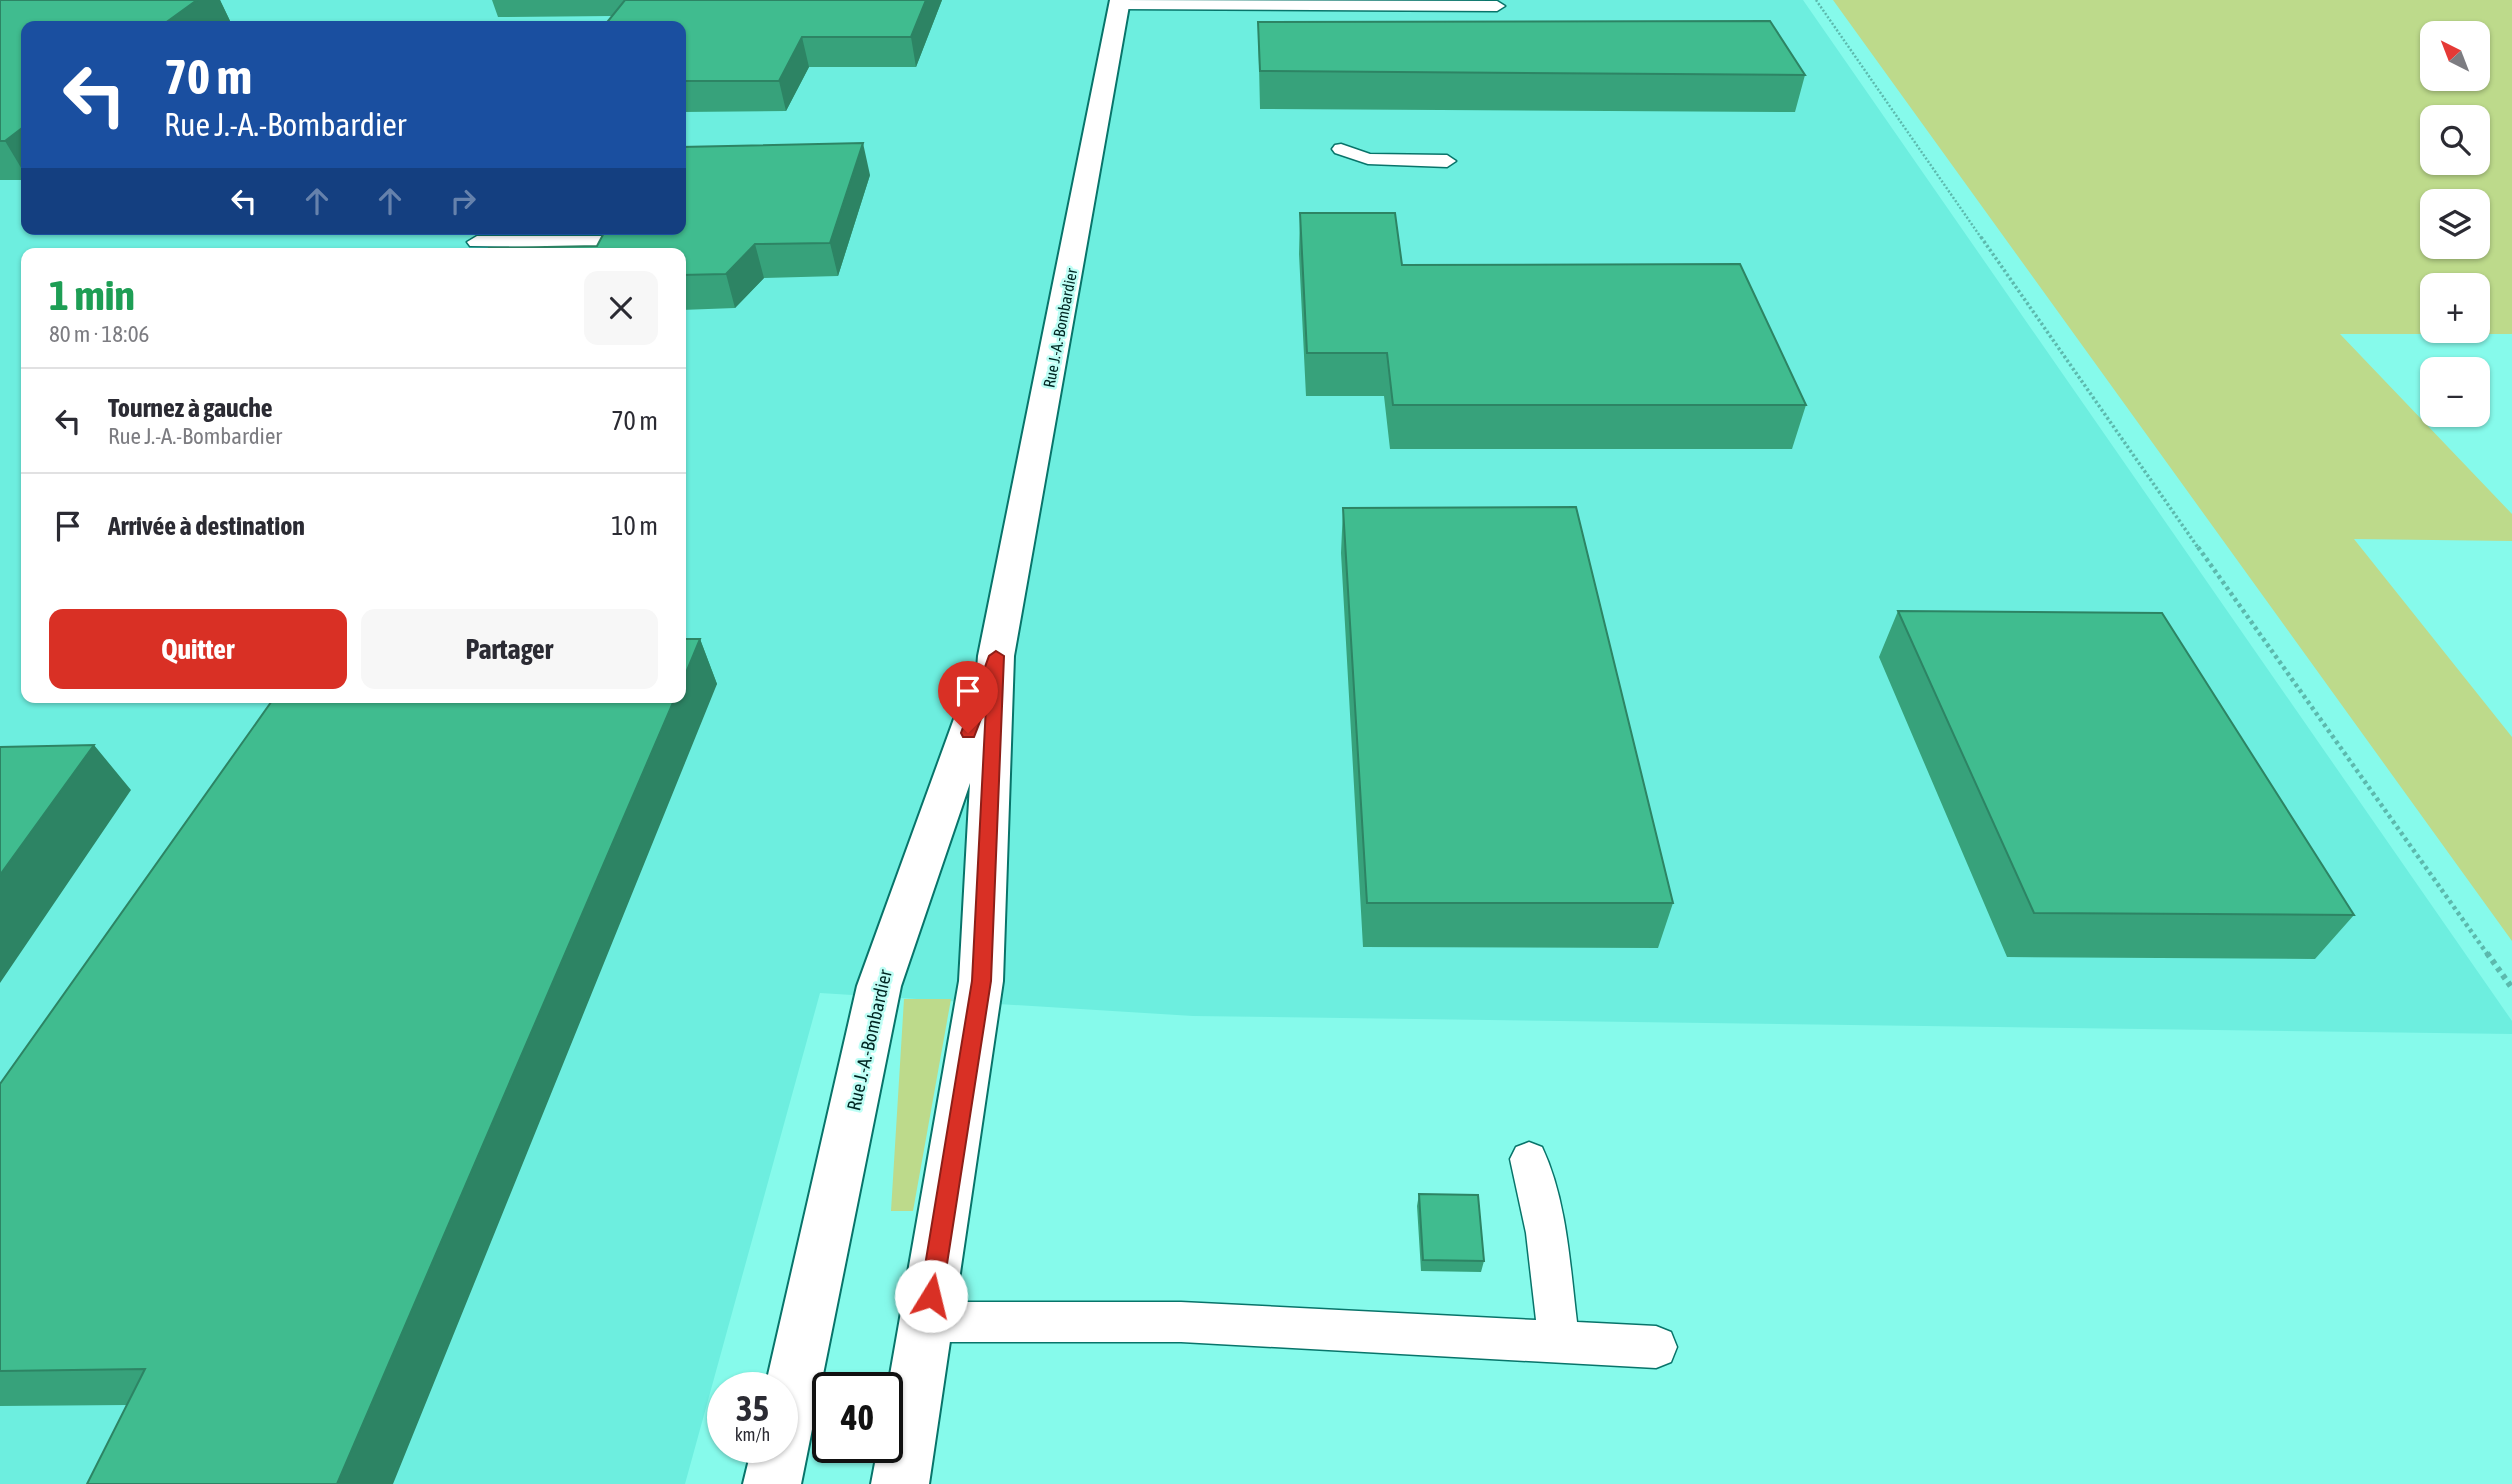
<!DOCTYPE html>
<html lang="fr">
<meta charset="utf-8">
<style>
body{margin:0;font-family:"Asap Condensed",sans-serif;background:#f7f7f7;color:#2b2b33;height:100vh;display:flex;flex-direction:column;font-size:26px;white-space:nowrap}
*{box-sizing:border-box;margin:0}
p{font-size:23px;color:#7c7c81}
.icon{flex:none;width:38px;height:38px;fill:none;stroke:currentColor;stroke-width:2;stroke-linecap:round;stroke-linejoin:round}
.map{position:relative;flex:1;overflow:hidden}
.sheet{position:absolute;left:21px;top:248px;width:665px;height:455px;display:flex;flex-direction:column;background:#fff;border-radius:14px;box-shadow:0 2px 5px #0004}
.sheet>*{flex:none}
.guide{position:absolute;left:21px;top:21px;width:665px;height:214px;border-radius:14px;box-shadow:0 2px 5px #0004;background:#1a4fa0;color:#fff;overflow:hidden}
.needle{width:46px;rotate:318deg}
.controls{position:absolute;left:2420px;top:21px;display:grid;gap:14px}
.controls a{display:grid;place-items:center;width:70px;height:70px;border-radius:14px;background:#fff;box-shadow:0 2px 5px #0004;font-size:35px}
.speed{position:absolute;left:707px;top:1372px;display:flex;gap:14px;font-size:35px;font-weight:700;text-align:center}
.speed>*{display:grid;place-content:center;width:91px;height:91px;border-radius:50%;background:#fff;box-shadow:0 2px 5px #0004;line-height:1}
.speed small{font-size:18px;font-weight:400}
.speed .limit{border:4px solid #111;border-radius:10px;background:#fff;color:#111}
.pin{position:absolute;display:grid;place-items:center;width:60px;height:60px;color:#fff;margin:-72px -30px;border-radius:50% 50% 50% 0;rotate:-45deg;box-shadow:0 0 7px #0007}
.pin .icon{rotate:45deg}
.me{position:absolute;width:77px;margin:-38px;rotate:9deg;stroke-linejoin:round;filter:drop-shadow(0 0 5px #0008)}
.turn{display:flex;align-items:center;gap:24px;height:147px;padding:0 28px;font-size:32px}
.turn .icon{width:91px;height:91px;stroke-width:2.5}
.turn b{display:block;font-size:49px;line-height:60px}
.lanes{display:flex;align-items:center;height:66px;padding:0 28px;background:#0003;justify-content:center;gap:35px;direction:ltr}
.lanes .off{opacity:.35}
.round{display:grid;place-items:center;flex:none;width:74px;height:74px;border-radius:14px;background:#f7f7f7}
.headline{display:flex;align-items:center;justify-content:space-between;height:119px;padding:0 28px}
h1{font-size:42px;font-weight:700;line-height:52px;color:#1e9e55}
.button{display:flex;gap:14px;margin-top:auto;padding:14px 28px}
.button a{flex:1;height:80px;border-radius:14px;background:#d93025;color:#fff;font-size:28px;font-weight:700;line-height:80px;text-align:center}
.button a+a{background:#f7f7f7;color:#2b2b33}
ul{padding:0;list-style:none}
li{display:flex;align-items:center;gap:21px;height:105px;padding:0 28px;border-top:2px solid #e1e1e2}
li div{flex:1}
li b{display:block;font-size:26px}
li em{font-style:normal}
.map>svg:first-child{display:block}
</style>
<div class="map">
<svg width="2512" height="1484" viewBox="0 0 2512 1484">
<rect width="100%" height="100%" fill="#86faeb"/>
<!-- built -->
<path fill="#6deedf" fill-rule="evenodd" d="M 0,0 L 1803,0 L 2512,1021 L 2512,1034 L 1193,1016 L 820,993 L 685,1484 L 0,1484 ZM 26,26 L 681,26 L 681,229 L 26,229 ZM 26,254 L 681,254 L 681,698 L 26,698 Z"/>
<!-- green -->
<path fill="#bdda8b" fill-rule="evenodd" d="M 1833,0 L 2512,0 L 2512,334 L 2340,334 L 2512,514 L 2512,541 L 2354,539 L 2512,737 L 2512,941 ZM 2432,33 L 2478,33 L 2478,79 L 2432,79 ZM 2432,117 L 2478,117 L 2478,163 L 2432,163 ZM 2432,201 L 2478,201 L 2478,247 L 2432,247 ZM 2432,285 L 2478,285 L 2478,331 L 2432,331 Z
M 904,999 L 951,999 L 913,1211 L 891,1211 Z"/>
<g fill="none" stroke-linecap="round" stroke-linejoin="round">
<!-- lane casing -->
<g stroke="#08746a" stroke-width="3">
<path id="lane" d="M 1117,0 L 1497,1 L 1505,6 L 1497,11 L 1119,9 L 1111,4 Z
M 1341,144 L 1370,154 L 1447,155 L 1456,161 L 1447,167 L 1368,164 L 1335,153 L 1332,149 L 1335,145 Z
M 477,236 L 604,236 L 614,242 L 604,248 L 470,246 L 467,242 Z
M 1529,1142 L 1542,1147 C 1567,1200 1570,1265 1577,1322 L 1656,1326 L 1671,1332 L 1677,1347 L 1671,1362 L 1656,1368 L 1181,1342 L 927,1342 L 912,1336 L 906,1322 L 912,1308 L 927,1302 L 1181,1302 L 1536,1320 L 1526,1233 L 1510,1159 L 1516,1147 Z"/>
</g>
<!-- secondary casing -->
<g stroke="#08746a" stroke-width="4">
<path id="secondary" d="M 1110,0 L 1130,0 L 1014,656 L 1003,981 L 929,1484 L 871,1484 L 878,1447 L 887,1447 L 887,1392 L 959,981 L 970,783 L 901,986 L 801,1484 L 743,1484 L 752,1447 L 782,1447 L 782,1388 L 765,1388 L 857,986 L 963,694 L 969,685 L 976,683 L 978,656 Z"/>
</g>
<!-- path-far3 -->
<path stroke="#5cb9ad" stroke-width="2.5" stroke-dasharray="2 2" stroke-linecap="butt" d="M 1816,0 L 1982,239"/>
<!-- path-far2 -->
<path stroke="#5cb9ad" stroke-width="3.5" stroke-dasharray="2.5 2.5" stroke-linecap="butt" d="M 1981,237 L 2199,549"/>
<!-- path-far1 -->
<path stroke="#5cb9ad" stroke-width="4.5" stroke-dasharray="3.5 3.5" stroke-linecap="butt" d="M 2198,547 L 2488,955"/>
<!-- path -->
<path stroke="#5cb9ad" stroke-width="6" stroke-dasharray="4.5 4.5" stroke-linecap="butt" d="M 2487,953 L 2512,988"/>
<!-- lane -->
<use href="#lane" fill="#fff" fill-rule="evenodd"/>
<!-- secondary -->
<use href="#secondary" fill="#fff" fill-rule="evenodd"/>
</g>
<!-- wall -->
<path fill="#37a27b" d="M 0,0 L 220,0 L 231,23 L 226,26 L 26,26 L 26,180 L 0,180 Z
M 492,0 L 942,0 L 916,67 L 809,67 L 786,111 L 681,112 L 681,26 L 612,16 L 498,17 Z
M 1258,22 L 1805,75 L 1795,112 L 1260,109 Z
M 870,175 L 838,276 L 764,278 L 735,308 L 681,310 L 681,254 L 597,246 Z
M 1300,213 L 1402,265 L 1806,405 L 1792,449 L 1390,449 L 1384,396 L 1306,396 L 1299,254 Z
M 1343,508 L 1673,903 L 1658,948 L 1363,947 L 1341,553 Z
M 1898,611 L 2354,915 L 2315,959 L 2007,957 L 1879,657 Z
M 700,639 L 717,684 L 127,1405 L 0,1406 L 0,1084 Z
M 1419,1194 L 1484,1261 L 1481,1272 L 1421,1271 L 1417,1206 Z"/>
<!-- shaded-wall -->
<path fill="#2d8464" d="M 197,0 L 220,0 L 231,23 L 226,26 L 161,26 Z
M 926,0 L 942,0 L 916,67 L 911,37 Z
M 802,37 L 809,67 L 786,111 L 779,81 Z
M 26,125 L 26,176 L 5,141 Z
M 863,143 L 870,175 L 838,276 L 830,243 Z
M 755,244 L 764,278 L 735,308 L 726,274 Z
M 700,639 L 717,684 L 393,1484 L 337,1484 L 675,698 L 681,698 L 681,685 Z
M 94,745 L 131,790 L 0,983 L 0,875 Z"/>
<!-- building -->
<path fill="#40bc8f" stroke="#2d8464" stroke-width="2" d="M 0,0 L 197,0 L 161,26 L 26,26 L 26,125 L 5,141 L 0,141 Z
M 625,0 L 926,0 L 911,37 L 802,37 L 779,81 L 681,81 L 681,26 L 604,26 Z
M 1770,21 L 1805,75 L 1260,71 L 1258,22 Z
M 863,143 L 830,243 L 755,244 L 726,274 L 681,275 L 681,254 L 485,254 L 489,248 L 597,246 L 606,229 L 681,229 L 681,147 Z
M 1300,213 L 1395,213 L 1402,265 L 1740,264 L 1806,405 L 1393,405 L 1387,353 L 1307,353 Z
M 1576,507 L 1673,903 L 1367,903 L 1343,508 Z
M 1898,611 L 2162,613 L 2354,915 L 2034,913 Z
M 681,639 L 700,639 L 681,685 Z
M 274,698 L 675,698 L 337,1484 L 87,1484 L 145,1369 L 0,1371 L 0,1084 Z
M 94,745 L 0,875 L 0,747 Z
M 1419,1194 L 1478,1195 L 1484,1261 L 1423,1260 Z"/>
<!-- route -->
<path fill="#d93025" stroke="#8d1f18" stroke-width="2" d="M 996,651 L 1004,656 L 991,981 L 942,1296 L 938,1304 L 931,1307 L 923,1304 L 920,1296 L 972,981 L 986,706 L 974,737 L 963,737 L 961,733 L 989,656 Z"/>
<g text-anchor="middle" dominant-baseline="central" stroke-width="5" stroke-linejoin="round" paint-order="stroke">
<!-- far-street labels -->
<g font-size="16" fill="#002723" stroke="#befef5">
<text transform="translate(1060 328) rotate(-79)">Rue J.-A.-Bombardier</text>
</g>
<!-- street labels -->
<g font-size="19" fill="#002723" stroke="#befef5">
<text transform="translate(869 1040) rotate(-77)">Rue J.-A.-Bombardier</text>
</g>
</g>
</svg>
<div class="controls">
<a><svg class="needle" viewBox="-14 -14 28 28"><path d="M0-13l5 13h-10z" fill="#e53935"/><path d="M0 13l5-13h-10z" fill="#7c7c81"/></svg></a>
<a><svg class="icon" aria-label="search" viewBox="0 0 24 24"><circle cx="10" cy="10" r="6"/><path d="M15 15l6 6"/></svg></a>
<a><svg class="icon" aria-label="layers" viewBox="0 0 24 24"><path d="M12 4l9 5-9 5-9-5zM3 14l9 5 9-5"/></svg></a>
<a>+</a>
<a>−</a>
</div>
<div class="speed"><div>35<small>km/h</small></div><div class="limit">40</div></div>
<div class="pin" style="left:968px;top:733px;background:#d93025"><svg class="icon" aria-label="arrive" viewBox="0 0 24 24"><path d="M6 21V4h12l-3 4 3 4H6"/></svg></div>
<svg class="me" style="left:931px;top:1296px" viewBox="-20 -20 40 40"><circle r="19" fill="#fff"/><path d="M0-13L10 11 0 6-10 11z" fill="#d93025"/></svg>
<div class="guide">
<div class="turn"><svg class="icon" aria-label="left" viewBox="0 0 24 24"><path d="M17 20v-9H6M10 6l-5 5 5 5"/></svg><div><b>70 m</b>Rue J.-A.-Bombardier</div></div>
<div class="lanes"><svg class="icon" aria-label="left" viewBox="0 0 24 24"><path d="M17 20v-9H6M10 6l-5 5 5 5"/></svg><svg class="icon off" aria-label="ahead" viewBox="0 0 24 24"><path d="M12 20V5M6 11l6-6 6 6"/></svg><svg class="icon off" aria-label="ahead" viewBox="0 0 24 24"><path d="M12 20V5M6 11l6-6 6 6"/></svg><svg class="icon off" aria-label="right" viewBox="0 0 24 24"><path d="M7 20v-9h11M14 6l5 5-5 5"/></svg></div>
</div>
<section class="sheet">
<div class="headline"><div><h1>1 min</h1><p>80 m · 18:06</p></div><a class="round"><svg class="icon" aria-label="close" viewBox="0 0 24 24"><path d="M6 6l12 12M18 6L6 18"/></svg></a></div>
<ul>
<li><svg class="icon" aria-label="left" viewBox="0 0 24 24"><path d="M17 20v-9H6M10 6l-5 5 5 5"/></svg><div><b>Tournez à gauche</b><p>Rue J.-A.-Bombardier</p></div><em>70 m</em></li>
<li><svg class="icon" aria-label="arrive" viewBox="0 0 24 24"><path d="M6 21V4h12l-3 4 3 4H6"/></svg><div><b>Arrivée à destination</b></div><em>10 m</em></li>
</ul>
<div class="button"><a>Quitter</a><a>Partager</a></div>
</section>
</div>
